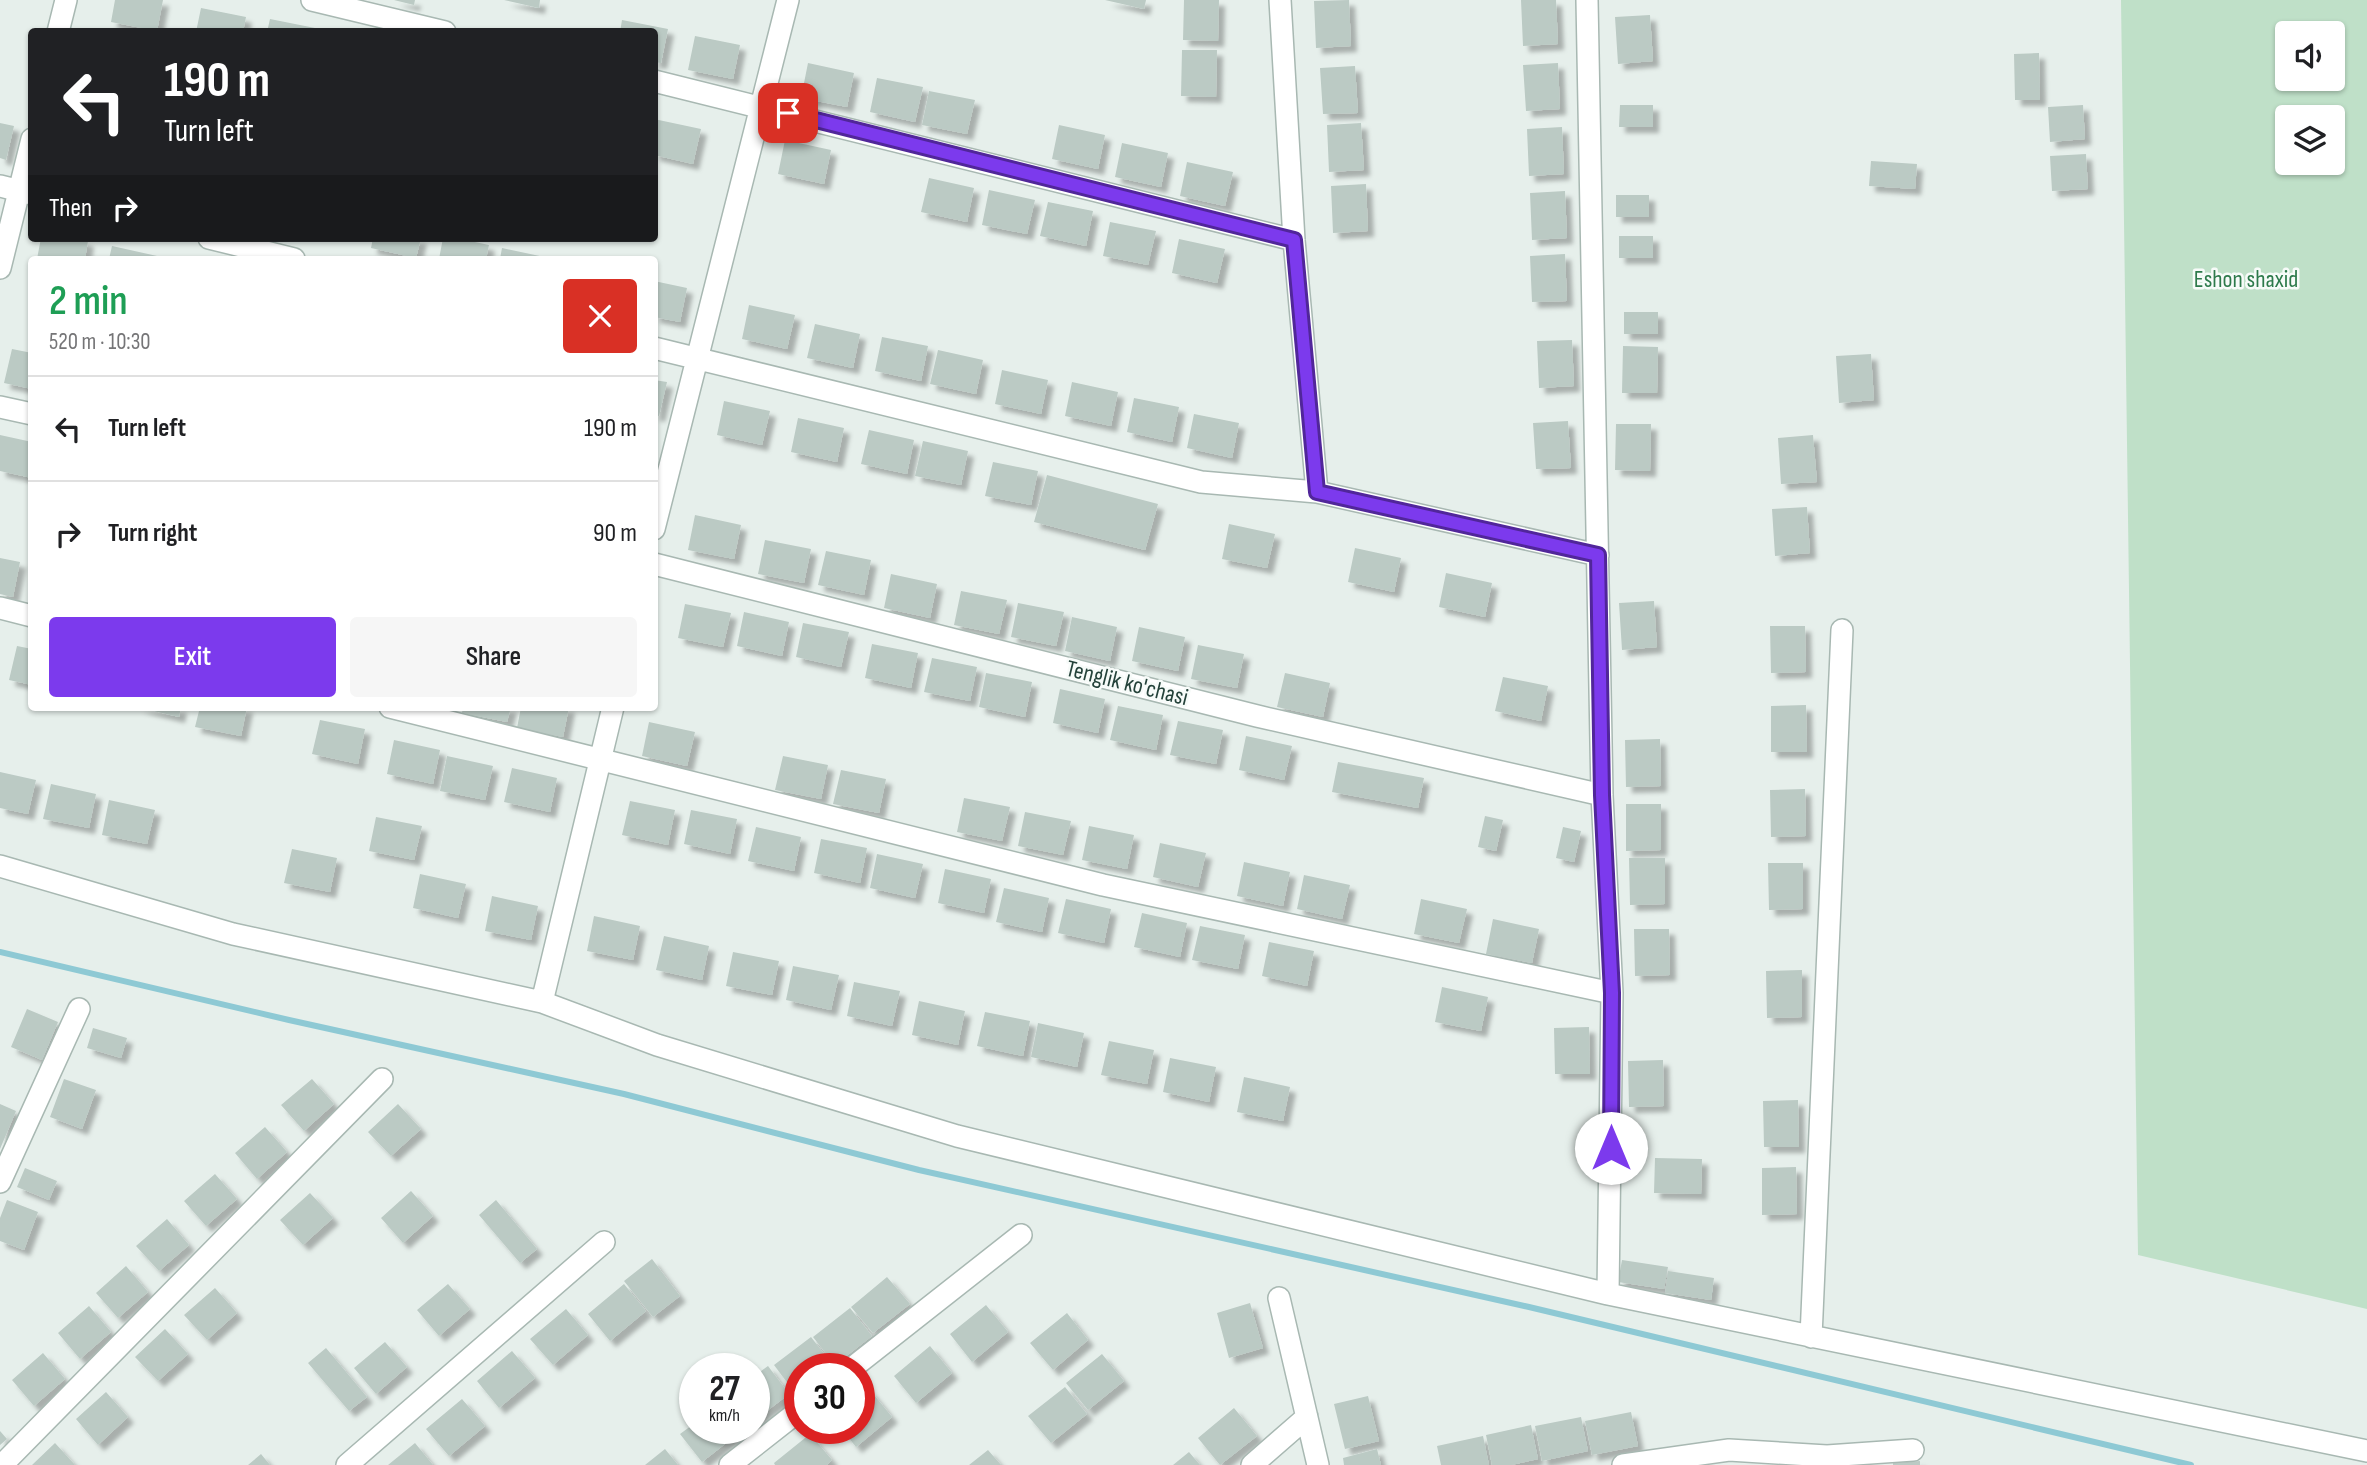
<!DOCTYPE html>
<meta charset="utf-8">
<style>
body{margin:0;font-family:"Sofia Sans Condensed",sans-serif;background:#f6f6f6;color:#202124;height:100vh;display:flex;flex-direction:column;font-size:26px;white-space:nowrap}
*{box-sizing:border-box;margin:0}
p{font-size:23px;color:#757577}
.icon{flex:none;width:38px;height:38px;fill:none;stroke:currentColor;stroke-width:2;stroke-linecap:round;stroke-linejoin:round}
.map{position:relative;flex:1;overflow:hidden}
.details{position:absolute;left:28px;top:256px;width:630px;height:455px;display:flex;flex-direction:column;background:#fff;border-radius:7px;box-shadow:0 2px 5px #0004}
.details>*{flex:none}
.top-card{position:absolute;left:28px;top:28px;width:630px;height:214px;border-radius:7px;box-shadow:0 2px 5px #0004;background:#202124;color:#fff;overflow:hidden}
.tools{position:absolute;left:2275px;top:21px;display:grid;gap:14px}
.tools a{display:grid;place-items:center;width:70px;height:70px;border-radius:7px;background:#fff;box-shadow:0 2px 5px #0004;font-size:35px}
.speed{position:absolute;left:679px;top:1353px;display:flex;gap:14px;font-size:35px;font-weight:700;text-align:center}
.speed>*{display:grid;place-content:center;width:91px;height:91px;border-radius:50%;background:#fff;box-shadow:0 2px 5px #0004;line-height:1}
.speed small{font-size:18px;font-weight:400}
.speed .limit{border:10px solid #d22;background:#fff;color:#111}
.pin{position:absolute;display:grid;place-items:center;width:60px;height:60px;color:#fff;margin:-30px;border-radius:14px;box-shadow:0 4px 10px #0006}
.me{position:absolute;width:77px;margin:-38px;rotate:0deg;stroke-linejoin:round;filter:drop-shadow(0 0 5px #0008)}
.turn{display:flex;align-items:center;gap:24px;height:147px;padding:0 21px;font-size:32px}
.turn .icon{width:91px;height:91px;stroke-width:2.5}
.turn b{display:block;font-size:49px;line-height:60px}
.then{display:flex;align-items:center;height:66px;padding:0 21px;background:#0003;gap:14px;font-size:26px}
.round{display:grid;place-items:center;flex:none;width:74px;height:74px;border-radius:7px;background:#f6f6f6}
.overview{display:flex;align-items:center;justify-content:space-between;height:119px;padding:0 21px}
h1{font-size:42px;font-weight:600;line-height:52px;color:#1e9e55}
.action{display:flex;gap:14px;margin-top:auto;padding:14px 21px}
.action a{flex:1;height:80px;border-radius:7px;background:#7c3aed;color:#fff;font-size:28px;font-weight:600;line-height:80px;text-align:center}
.action a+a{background:#f6f6f6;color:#202124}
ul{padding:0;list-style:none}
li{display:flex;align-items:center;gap:21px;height:105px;padding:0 21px;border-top:2px solid #e0e0e0}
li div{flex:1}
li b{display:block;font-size:26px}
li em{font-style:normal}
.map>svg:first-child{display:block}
</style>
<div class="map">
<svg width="2367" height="1465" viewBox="0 0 2367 1465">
<defs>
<filter id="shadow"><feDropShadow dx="6" dy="6" stdDeviation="2" flood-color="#0004"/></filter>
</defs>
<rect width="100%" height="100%" fill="#e6efeb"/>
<!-- green -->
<path fill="#bfe0c8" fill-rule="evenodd" d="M 2121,0 L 2367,0 L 2367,1309 L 2138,1255 ZM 2287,33 L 2333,33 L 2333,79 L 2287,79 ZM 2287,117 L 2333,117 L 2333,163 L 2287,163 Z"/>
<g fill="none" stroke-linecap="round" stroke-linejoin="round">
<!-- stream -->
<path stroke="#8ec9d4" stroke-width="6" d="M 0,952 L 289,1020 L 624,1094 L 919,1170 L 1529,1307 L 2191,1465"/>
</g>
<!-- building -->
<path fill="#bbcac4" filter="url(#shadow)" d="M 115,0 L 163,0 L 157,31 L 111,22 Z
M 394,0 L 415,0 L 414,5 Z
M 504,0 L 540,0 L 539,8 Z
M 1105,0 L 1146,0 L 1144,9 Z
M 1184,0 L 1219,0 L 1218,41 L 1183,40 Z
M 1349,0 L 1351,46 L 1316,48 L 1314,1 Z
M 1521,0 L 1556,0 L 1558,44 L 1523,46 Z
M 201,8 L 246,17 L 243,32 L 196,32 Z
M 1650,15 L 1653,61 L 1618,64 L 1615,17 Z
M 270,19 L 315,28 L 314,32 L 267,32 Z
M 622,20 L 668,29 L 661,63 L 654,62 L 654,32 L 620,32 Z
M 695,36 L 740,45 L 733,79 L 688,70 Z
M 1182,50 L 1217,50 L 1216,97 L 1181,96 Z
M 2039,53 L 2040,100 L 2015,100 L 2014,54 Z
M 808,63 L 854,73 L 847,107 L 801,98 Z
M 1558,63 L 1560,109 L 1526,111 L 1523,65 Z
M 1355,66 L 1358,113 L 1323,114 L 1320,68 Z
M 877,78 L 923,87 L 915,122 L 870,112 Z
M 929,91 L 975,100 L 967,134 L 922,125 Z
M 1620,105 L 1653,105 L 1653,127 L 1619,127 Z
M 2083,105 L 2085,139 L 2050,142 L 2048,107 Z
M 654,119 L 701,129 L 693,164 L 654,155 Z
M 0,123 L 14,126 L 6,160 L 0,158 Z
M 1361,123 L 1364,170 L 1329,172 L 1327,125 Z
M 1059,125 L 1105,135 L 1098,169 L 1052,159 Z
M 1562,127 L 1564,174 L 1529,176 L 1527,129 Z
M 785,140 L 831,150 L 824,184 L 778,174 Z
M 1122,143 L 1168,153 L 1161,187 L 1115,177 Z
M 2086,154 L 2088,189 L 2052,191 L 2050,156 Z
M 1871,161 L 1917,164 L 1915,189 L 1869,186 Z
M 1187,162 L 1233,172 L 1225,206 L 1180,196 Z
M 929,178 L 974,188 L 967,222 L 921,212 Z
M 1366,184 L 1368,231 L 1333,233 L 1331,186 Z
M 989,190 L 1035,200 L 1027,234 L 982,225 Z
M 1565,191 L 1567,238 L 1532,240 L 1530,193 Z
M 1616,195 L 1649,195 L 1649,217 L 1616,217 Z
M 1048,202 L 1093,211 L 1086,246 L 1040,236 Z
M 1110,222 L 1156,231 L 1148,265 L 1103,256 Z
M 1619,236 L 1653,236 L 1653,258 L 1619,258 Z
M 41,238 L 74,238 L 88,241 L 85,259 L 37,259 Z
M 373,238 L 421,238 L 416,258 L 371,248 Z
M 443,238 L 456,238 L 489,245 L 486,259 L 439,259 Z
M 1179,239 L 1225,249 L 1217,283 L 1172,273 Z
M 112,246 L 157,256 L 156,259 L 109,259 Z
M 502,248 L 549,258 L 549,259 L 500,259 Z
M 1565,254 L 1567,301 L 1532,302 L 1530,256 Z
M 654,281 L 687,288 L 680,322 L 654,317 Z
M 749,305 L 795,315 L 787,349 L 742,339 Z
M 1624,312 L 1658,312 L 1658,334 L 1624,334 Z
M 815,324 L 860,334 L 853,368 L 807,358 Z
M 882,337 L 928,346 L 921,381 L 875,371 Z
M 1572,340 L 1574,386 L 1539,388 L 1537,341 Z
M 1623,346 L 1658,347 L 1657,393 L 1622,393 Z
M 12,349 L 32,353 L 32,389 L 4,383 Z
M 938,350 L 983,360 L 976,394 L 930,384 Z
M 1871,354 L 1874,400 L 1839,403 L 1836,356 Z
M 1002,370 L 1048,380 L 1041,414 L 995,404 Z
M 654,380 L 667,382 L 659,416 L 654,415 Z
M 1072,382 L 1118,392 L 1111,426 L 1065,416 Z
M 1134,398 L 1179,407 L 1172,442 L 1127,432 Z
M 724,401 L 770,411 L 762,445 L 717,435 Z
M 1194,414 L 1239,423 L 1232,458 L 1187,448 Z
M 798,418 L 844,428 L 837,462 L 791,452 Z
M 1568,421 L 1571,468 L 1536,469 L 1533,423 Z
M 1616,424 L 1651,424 L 1650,471 L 1615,470 Z
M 869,430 L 914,440 L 907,474 L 861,464 Z
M 0,435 L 32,442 L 32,478 L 0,471 Z
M 1813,435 L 1817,482 L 1781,484 L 1778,438 Z
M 923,441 L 968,451 L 961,485 L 915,476 Z
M 993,462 L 1038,471 L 1031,505 L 985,496 Z
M 1047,475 L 1158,504 L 1145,550 L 1034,522 Z
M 1807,507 L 1810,553 L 1775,556 L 1772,509 Z
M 695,515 L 741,525 L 734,559 L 688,550 Z
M 1229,524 L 1275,534 L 1267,568 L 1222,559 Z
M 765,540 L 811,549 L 804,583 L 758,574 Z
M 1355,548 L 1401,558 L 1394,592 L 1348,582 Z
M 826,551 L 871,560 L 864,595 L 818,585 Z
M 0,558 L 20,562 L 13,597 L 0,594 Z
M 1446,573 L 1492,583 L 1485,617 L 1439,607 Z
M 891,574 L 937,584 L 930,618 L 884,608 Z
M 961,591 L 1007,600 L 999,634 L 954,625 Z
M 1654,601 L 1657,647 L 1622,650 L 1619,603 Z
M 1018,603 L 1064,612 L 1056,646 L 1011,637 Z
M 685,604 L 731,613 L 723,647 L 678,638 Z
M 744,612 L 789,622 L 782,656 L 737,646 Z
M 1072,617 L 1117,627 L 1110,661 L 1065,651 Z
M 803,623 L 849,632 L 841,667 L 796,657 Z
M 1770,626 L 1805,626 L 1806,672 L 1771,673 Z
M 1139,627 L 1185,637 L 1178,671 L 1132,661 Z
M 872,644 L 918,653 L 911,688 L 865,678 Z
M 1198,645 L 1244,654 L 1237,688 L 1191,679 Z
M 17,646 L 32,649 L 32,685 L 9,680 Z
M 932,658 L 977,667 L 970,701 L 924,692 Z
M 986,673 L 1032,682 L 1025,717 L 979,707 Z
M 1285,673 L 1330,683 L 1323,717 L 1277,707 Z
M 1503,677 L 1548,686 L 1541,721 L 1495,711 Z
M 1060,689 L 1105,699 L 1098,733 L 1053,723 Z
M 1806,705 L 1807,752 L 1771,752 L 1771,706 Z
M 1118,706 L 1163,715 L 1156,750 L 1110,740 Z
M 137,707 L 181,707 L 179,717 Z
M 200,707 L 247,707 L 241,736 L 195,727 Z
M 463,707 L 511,707 L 507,722 L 462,713 Z
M 521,707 L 569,707 L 563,737 L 517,728 Z
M 320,720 L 365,729 L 358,764 L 312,754 Z
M 1178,721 L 1223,730 L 1216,764 L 1170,755 Z
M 649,722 L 695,732 L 687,766 L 642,756 Z
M 1246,736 L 1292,746 L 1284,780 L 1239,770 Z
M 1660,739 L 1661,786 L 1626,787 L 1625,740 Z
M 394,740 L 440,750 L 433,784 L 387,774 Z
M 447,756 L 493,766 L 485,800 L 440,791 Z
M 783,756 L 828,765 L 821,799 L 775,790 Z
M 1338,762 L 1424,778 L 1418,808 L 1332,792 Z
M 512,768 L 557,778 L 550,812 L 504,802 Z
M 841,770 L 886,779 L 879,813 L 833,804 Z
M 0,772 L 36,780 L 28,814 L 0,808 Z
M 51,784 L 96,794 L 89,828 L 43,819 Z
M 1805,789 L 1806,836 L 1771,837 L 1770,790 Z
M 964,798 L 1010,807 L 1002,841 L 957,832 Z
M 109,800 L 155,810 L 147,844 L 102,835 Z
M 630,801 L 675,810 L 668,845 L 622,835 Z
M 1626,804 L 1661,804 L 1661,850 L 1626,851 Z
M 691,810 L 737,819 L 730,854 L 684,844 Z
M 1025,812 L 1071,821 L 1063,855 L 1018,846 Z
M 1485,816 L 1503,820 L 1496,851 L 1478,847 Z
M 376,817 L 422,826 L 414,860 L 369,851 Z
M 1089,826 L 1134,835 L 1127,869 L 1082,860 Z
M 756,827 L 801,837 L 794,871 L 748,861 Z
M 1563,827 L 1581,831 L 1574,862 L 1556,858 Z
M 821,839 L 867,848 L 860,883 L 814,873 Z
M 1160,843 L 1206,853 L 1198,887 L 1153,877 Z
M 292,849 L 337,858 L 330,892 L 284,883 Z
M 877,854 L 923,864 L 915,898 L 870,888 Z
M 1629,858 L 1665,858 L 1665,904 L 1630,905 Z
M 1244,862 L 1290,872 L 1283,906 L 1237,896 Z
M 1768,863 L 1803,863 L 1803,909 L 1769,910 Z
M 945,869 L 991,879 L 984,913 L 938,903 Z
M 420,874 L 466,884 L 458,918 L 413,908 Z
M 1304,875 L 1350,885 L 1342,919 L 1297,909 Z
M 1004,888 L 1049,898 L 1042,932 L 996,922 Z
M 492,896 L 538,906 L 531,940 L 485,931 Z
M 1066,899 L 1111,909 L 1104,943 L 1058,933 Z
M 1421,899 L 1467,909 L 1459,943 L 1414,934 Z
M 1142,913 L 1187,923 L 1180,957 L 1134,947 Z
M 594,916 L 640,926 L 633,960 L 587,951 Z
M 1493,919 L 1539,929 L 1532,963 L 1486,954 Z
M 1200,926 L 1245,935 L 1238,969 L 1192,960 Z
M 1634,929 L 1669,929 L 1670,975 L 1635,976 Z
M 664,936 L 709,946 L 702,980 L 656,970 Z
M 1269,942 L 1314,951 L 1307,986 L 1262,976 Z
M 733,952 L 779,961 L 772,995 L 726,986 Z
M 793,966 L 839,975 L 831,1010 L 786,1000 Z
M 1802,970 L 1802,1017 L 1767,1018 L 1766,971 Z
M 854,982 L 900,991 L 892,1026 L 847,1016 Z
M 1442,987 L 1488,997 L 1481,1031 L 1435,1022 Z
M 919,1001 L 965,1011 L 958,1045 L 912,1035 Z
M 27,1009 L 58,1022 L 42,1060 L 11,1047 Z
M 985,1012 L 1030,1021 L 1023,1056 L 977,1046 Z
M 1038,1023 L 1084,1033 L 1077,1067 L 1031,1057 Z
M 1589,1027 L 1590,1074 L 1555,1074 L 1554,1028 Z
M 93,1028 L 127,1038 L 121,1058 L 87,1048 Z
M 1109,1041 L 1154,1050 L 1147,1084 L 1101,1075 Z
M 1170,1058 L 1216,1067 L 1209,1102 L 1163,1092 Z
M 1663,1060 L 1664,1106 L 1629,1107 L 1628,1061 Z
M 1244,1077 L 1290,1087 L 1283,1121 L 1237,1112 Z
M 64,1079 L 96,1090 L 82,1129 L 50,1117 Z
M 312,1079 L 334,1104 L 304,1131 L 281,1105 Z
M 1798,1100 L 1799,1147 L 1764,1147 L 1763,1101 Z
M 0,1104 L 16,1111 L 0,1149 Z
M 398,1104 L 421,1129 L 391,1156 L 368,1132 Z
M 265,1127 L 287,1152 L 257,1179 L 235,1153 Z
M 1655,1158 L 1702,1159 L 1701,1194 L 1654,1193 Z
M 1796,1167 L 1797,1214 L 1762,1215 L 1762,1168 Z
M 25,1168 L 57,1181 L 49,1200 L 17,1187 Z
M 215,1174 L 237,1199 L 206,1226 L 184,1201 Z
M 411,1191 L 433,1216 L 403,1243 L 381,1218 Z
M 310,1193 L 333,1218 L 303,1245 L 280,1220 Z
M 7,1200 L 38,1212 L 24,1250 L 0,1241 L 0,1218 Z
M 496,1200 L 537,1249 L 520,1263 L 479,1215 Z
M 167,1219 L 189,1245 L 159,1271 L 136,1246 Z
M 652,1259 L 680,1296 L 653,1317 L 624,1281 Z
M 1622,1260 L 1668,1267 L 1664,1289 L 1618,1282 Z
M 126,1266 L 148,1292 L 118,1318 L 96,1293 Z
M 1668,1271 L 1714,1278 L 1711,1300 L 1665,1293 Z
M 887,1277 L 910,1304 L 873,1333 L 851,1307 Z
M 448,1284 L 470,1309 L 439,1336 L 417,1310 Z
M 624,1284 L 646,1311 L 610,1341 L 588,1314 Z
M 215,1288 L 237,1313 L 207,1340 L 184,1315 Z
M 1250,1303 L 1263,1348 L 1229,1358 L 1217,1313 Z
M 986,1305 L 1008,1332 L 972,1362 L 950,1334 Z
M 89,1306 L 111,1332 L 80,1359 L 58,1333 Z
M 850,1308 L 872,1336 L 835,1365 L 813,1337 Z
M 566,1309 L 588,1335 L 553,1365 L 530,1339 Z
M 1067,1313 L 1088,1340 L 1053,1370 L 1030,1343 Z
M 165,1329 L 188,1354 L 158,1381 L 135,1357 Z
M 811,1337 L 832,1364 L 826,1368 L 800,1368 L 800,1389 L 795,1393 L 774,1365 Z
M 385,1342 L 407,1367 L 376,1394 L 354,1368 Z
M 930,1346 L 952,1373 L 916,1403 L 894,1376 Z
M 326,1348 L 367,1397 L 349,1411 L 308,1363 Z
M 512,1351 L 535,1378 L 499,1408 L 477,1381 Z
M 43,1353 L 65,1379 L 34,1406 L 12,1380 Z
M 1102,1354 L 1124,1381 L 1088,1410 L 1066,1383 Z
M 768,1366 L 789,1394 L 754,1421 L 754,1376 Z
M 1065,1387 L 1087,1414 L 1051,1443 L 1028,1416 Z
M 870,1390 L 892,1417 L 856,1447 L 841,1428 L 859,1428 L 859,1399 Z
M 106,1392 L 128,1417 L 98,1445 L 76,1419 Z
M 1368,1396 L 1379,1441 L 1345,1449 L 1334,1404 Z
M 462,1399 L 485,1426 L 449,1456 L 426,1429 Z
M 1234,1408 L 1257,1436 L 1220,1465 L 1198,1438 Z
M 1631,1412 L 1638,1446 L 1592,1455 L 1585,1421 Z
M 1581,1417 L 1588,1451 L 1542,1461 L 1535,1426 Z
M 695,1423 L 695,1428 L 734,1428 L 739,1433 L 702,1462 L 680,1434 Z
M 1531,1425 L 1538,1459 L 1511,1465 L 1492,1465 L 1486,1435 Z
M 0,1431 L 7,1439 L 0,1445 Z
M 810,1434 L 832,1460 L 827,1465 L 775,1465 L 774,1463 Z
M 1483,1436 L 1489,1465 L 1441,1465 L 1437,1446 Z
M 55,1443 L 75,1465 L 32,1465 Z
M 415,1443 L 433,1465 L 388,1465 Z
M 665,1449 L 678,1465 L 645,1465 Z
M 1377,1449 L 1381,1465 L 1344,1465 L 1343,1458 Z
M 988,1450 L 1001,1465 L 969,1465 Z
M 1189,1452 L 1200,1465 L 1173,1465 Z
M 261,1454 L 270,1465 L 248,1465 Z
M 1920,1461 L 1920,1465 L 1893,1465 L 1893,1463 Z"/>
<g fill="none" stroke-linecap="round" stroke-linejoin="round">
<!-- street casing -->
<g stroke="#a8b8b2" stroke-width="24">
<path id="street" d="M 312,0 L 445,32
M 1280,0 L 1294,240 L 1317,492
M 1587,0 L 1602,795 L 1612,993 L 1608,1294
M 58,32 L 66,0
M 654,81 L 1294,240
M 0,186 L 32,194
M 209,238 L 294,259
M 0,268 L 32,139
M 654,348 L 1201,482 L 1317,492 L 1598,555
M 0,407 L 32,414
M 654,529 L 788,0
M 654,564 L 1257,716 L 1602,795
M 0,608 L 32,616
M 390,707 L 1103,885 L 1612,993
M 0,866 L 233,934 L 542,1002 L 657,1045 L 957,1136 L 1608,1294 L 2367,1451
M 542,1002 L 613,707
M 0,1182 L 79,1009
M 1279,1298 L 1318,1465
M 1811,1337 L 1842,630
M 852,1368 L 1021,1235
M 2,1465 L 382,1079
M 347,1465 L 604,1242
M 730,1465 L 800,1410
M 1252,1465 L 1307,1417
M 1623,1465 L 1729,1450 L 1827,1456 L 1913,1450"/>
</g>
<!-- street -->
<use href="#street" stroke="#fff" stroke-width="21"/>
</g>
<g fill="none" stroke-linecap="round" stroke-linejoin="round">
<!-- route casing -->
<g stroke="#51269a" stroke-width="18">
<path id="route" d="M 788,113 L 1294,240 L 1317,492 L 1598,555 L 1602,795 L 1612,993 L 1611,1148"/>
</g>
<!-- route -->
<use href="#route" stroke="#7c3aed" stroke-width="12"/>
</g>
<g text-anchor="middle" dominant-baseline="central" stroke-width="5" stroke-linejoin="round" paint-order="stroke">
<!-- park labels -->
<g font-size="24" fill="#2d7a4b" stroke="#f7fbf9">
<text x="2246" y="279">Eshon shaxid</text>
</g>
<!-- street labels -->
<g font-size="24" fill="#24423a" stroke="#f7fbf9">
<text transform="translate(1127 683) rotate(14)">Tenglik ko'chasi</text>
</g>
</g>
</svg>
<div class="tools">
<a><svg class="icon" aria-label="sound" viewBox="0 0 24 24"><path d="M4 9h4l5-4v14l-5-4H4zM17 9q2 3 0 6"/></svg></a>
<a><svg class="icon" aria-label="layers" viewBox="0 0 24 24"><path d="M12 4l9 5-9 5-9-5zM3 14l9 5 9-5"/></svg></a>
</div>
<div class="speed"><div>27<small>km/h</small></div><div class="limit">30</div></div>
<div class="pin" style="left:788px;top:113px;background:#d93025"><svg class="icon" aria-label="arrive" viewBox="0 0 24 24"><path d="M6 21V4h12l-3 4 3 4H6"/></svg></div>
<svg class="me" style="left:1611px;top:1148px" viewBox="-20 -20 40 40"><circle r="19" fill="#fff"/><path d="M0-13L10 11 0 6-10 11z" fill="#7c3aed"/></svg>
<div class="top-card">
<div class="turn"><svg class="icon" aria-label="left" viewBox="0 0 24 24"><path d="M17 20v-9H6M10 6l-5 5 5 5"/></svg><div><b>190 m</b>Turn left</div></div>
<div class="then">Then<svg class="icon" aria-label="right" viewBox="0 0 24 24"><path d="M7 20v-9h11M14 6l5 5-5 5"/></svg></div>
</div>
<section class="details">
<div class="overview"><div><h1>2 min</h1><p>520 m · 10:30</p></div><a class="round" style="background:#d93025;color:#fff"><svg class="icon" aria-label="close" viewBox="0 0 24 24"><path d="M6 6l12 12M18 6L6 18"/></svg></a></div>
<ul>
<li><svg class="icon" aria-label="left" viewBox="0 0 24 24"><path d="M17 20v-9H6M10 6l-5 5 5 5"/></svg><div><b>Turn left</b></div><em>190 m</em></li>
<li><svg class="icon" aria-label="right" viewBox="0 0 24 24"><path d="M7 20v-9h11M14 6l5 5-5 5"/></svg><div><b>Turn right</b></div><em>90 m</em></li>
</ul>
<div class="action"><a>Exit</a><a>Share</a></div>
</section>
</div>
